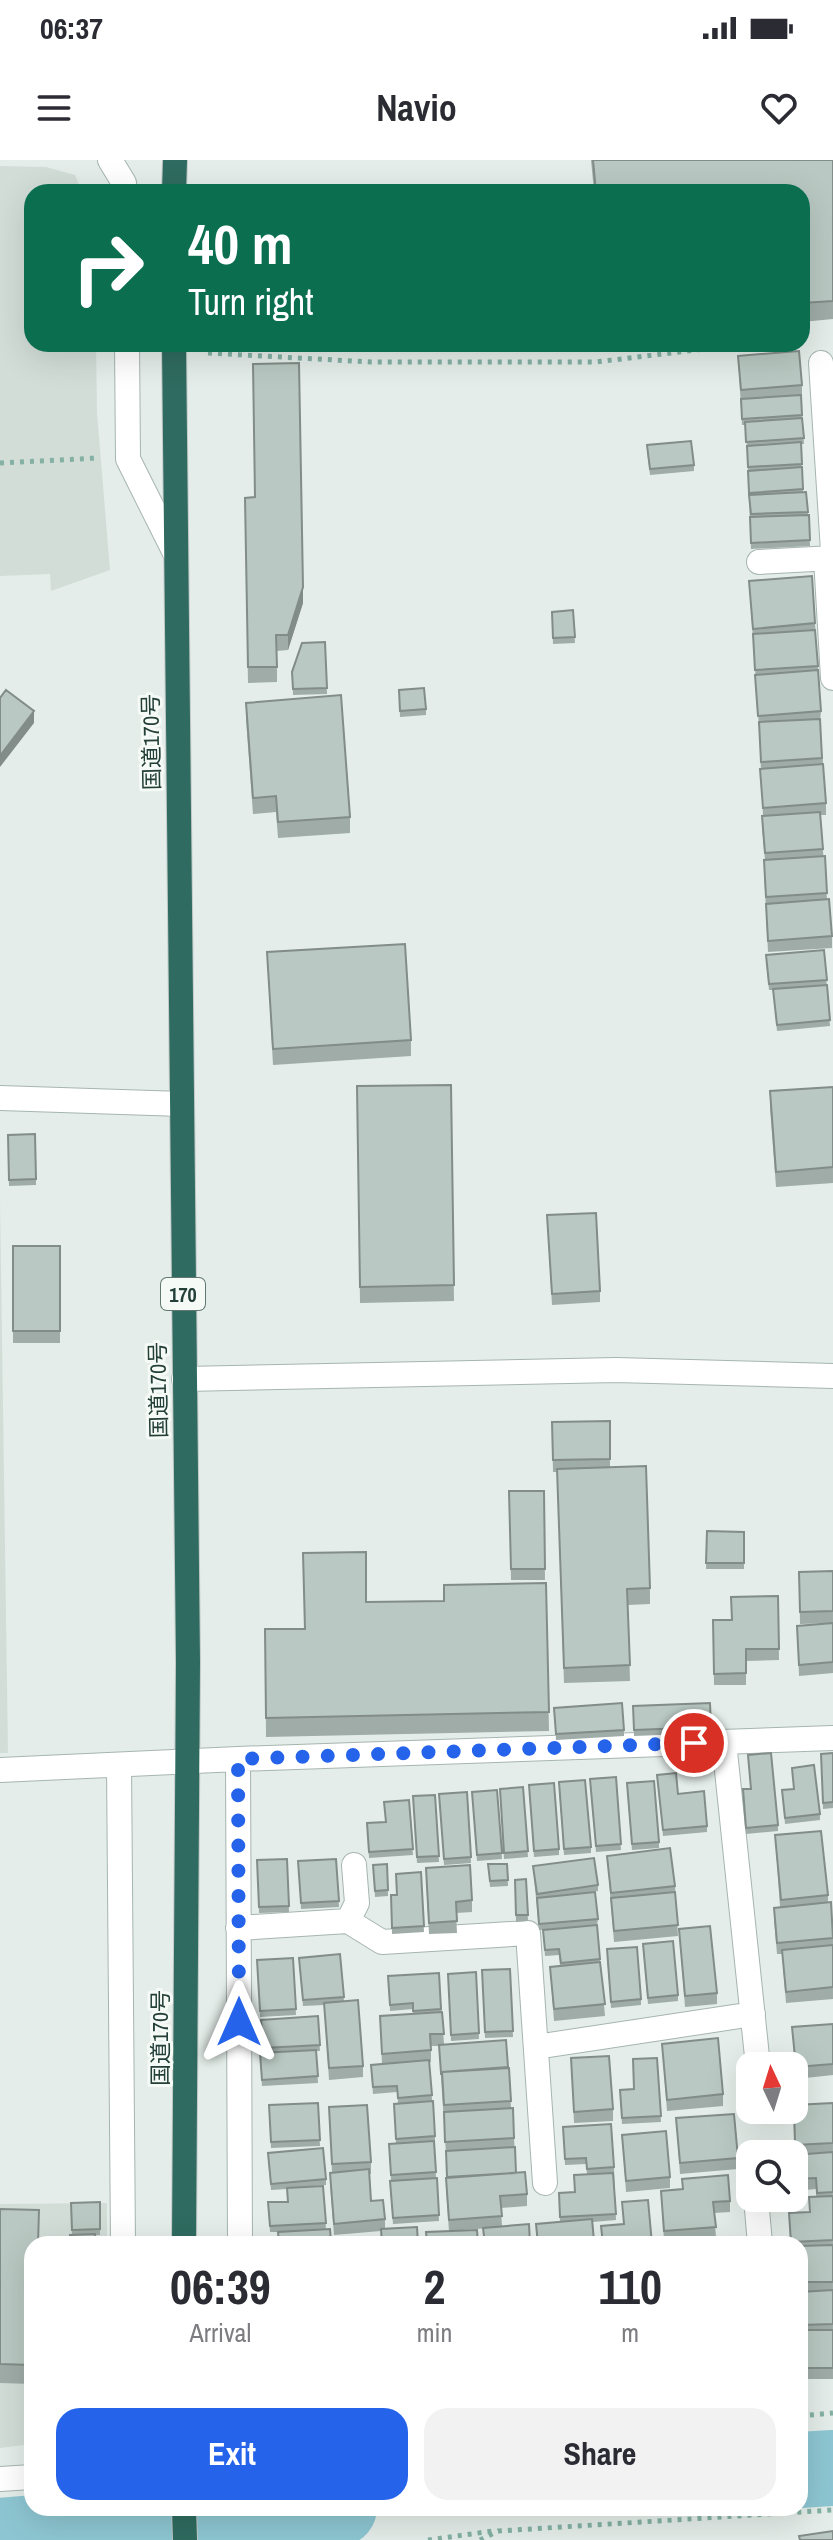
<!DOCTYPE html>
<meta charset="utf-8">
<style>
body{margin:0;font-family:"Archivo Narrow","Noto Sans JP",sans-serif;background:#f2f2f3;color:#2b2b33;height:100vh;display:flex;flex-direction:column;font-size:30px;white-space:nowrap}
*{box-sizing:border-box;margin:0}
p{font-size:26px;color:#7c7c81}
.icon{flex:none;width:44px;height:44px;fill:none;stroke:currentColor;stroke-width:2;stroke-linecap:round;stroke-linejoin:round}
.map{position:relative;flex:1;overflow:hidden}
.details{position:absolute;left:24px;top:2076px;width:784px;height:280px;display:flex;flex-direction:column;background:#fff;border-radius:24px;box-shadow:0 8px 32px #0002}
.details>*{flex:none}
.top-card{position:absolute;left:24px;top:24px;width:786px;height:168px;border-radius:24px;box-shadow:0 8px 32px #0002;background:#0b6e4f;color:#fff;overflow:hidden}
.needle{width:52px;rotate:356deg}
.controls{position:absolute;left:736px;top:1892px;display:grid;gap:16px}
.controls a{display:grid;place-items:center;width:72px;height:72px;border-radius:16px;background:#fff;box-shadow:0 8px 32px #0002;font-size:40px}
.pin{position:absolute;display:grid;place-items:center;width:68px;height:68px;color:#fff;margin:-34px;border:4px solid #fff;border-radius:50%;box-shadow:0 2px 8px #0007}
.me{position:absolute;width:88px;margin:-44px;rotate:0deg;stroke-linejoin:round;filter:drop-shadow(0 0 6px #0008)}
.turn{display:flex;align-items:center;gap:28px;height:168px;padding:0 32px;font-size:36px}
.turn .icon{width:104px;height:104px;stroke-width:2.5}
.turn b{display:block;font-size:56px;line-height:68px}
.eta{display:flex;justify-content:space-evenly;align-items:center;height:136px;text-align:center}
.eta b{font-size:48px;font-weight:800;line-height:56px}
.button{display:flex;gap:16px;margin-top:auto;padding:16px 32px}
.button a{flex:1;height:92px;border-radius:24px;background:#2563eb;color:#fff;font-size:32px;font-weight:800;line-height:92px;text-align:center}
.button a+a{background:#f2f2f3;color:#2b2b33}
.status{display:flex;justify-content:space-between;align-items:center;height:56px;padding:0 40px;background:#fff;direction:ltr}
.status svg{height:22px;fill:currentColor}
header{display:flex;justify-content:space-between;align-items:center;height:104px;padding:0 32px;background:#fff;font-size:36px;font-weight:800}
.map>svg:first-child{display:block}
</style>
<div class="status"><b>06:37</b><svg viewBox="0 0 49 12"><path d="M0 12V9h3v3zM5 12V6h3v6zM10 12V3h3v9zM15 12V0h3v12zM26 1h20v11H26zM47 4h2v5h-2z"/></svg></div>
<header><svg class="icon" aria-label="menu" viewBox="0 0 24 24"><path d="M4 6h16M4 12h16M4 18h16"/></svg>Navio<svg class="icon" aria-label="heart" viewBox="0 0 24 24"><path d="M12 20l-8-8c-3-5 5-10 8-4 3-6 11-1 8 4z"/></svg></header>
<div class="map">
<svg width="833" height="2380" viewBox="0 0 833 2380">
<rect width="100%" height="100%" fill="#e4ede9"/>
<!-- built -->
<path fill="#d2ddd8" d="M 0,6 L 46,7 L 75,15 L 82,32 L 32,32 L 32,184 L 96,184 L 97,253 L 110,410 L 51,431 L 50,414 L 0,416 Z
M 0,1039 L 8,1593 L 0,1593 Z
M 107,2043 L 107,2084 L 32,2084 L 32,2284 L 0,2288 L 0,2044 Z"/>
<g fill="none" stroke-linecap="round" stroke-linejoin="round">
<!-- river -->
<path stroke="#8dc6d2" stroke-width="76" d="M 800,2310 L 833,2308
M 0,2376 L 339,2348"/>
<!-- minor casing -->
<g stroke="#a6b5b0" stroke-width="26">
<path id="minor" d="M 110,0 L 124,23 L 125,32
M 127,184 L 128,299 L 176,395
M 821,203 L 833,391
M 826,398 L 833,518
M 759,402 L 833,398
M 0,938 L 182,944
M 184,1219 L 616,1210 L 833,1216
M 724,1582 L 758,1906
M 238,1599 L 240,2084
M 119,1605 L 123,2084
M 0,1610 L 238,1599 L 833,1578
M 348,1761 L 357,1743 L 354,1705
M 238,1768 L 348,1761 L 382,1782 L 528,1773 L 545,2023
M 536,1887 L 753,1854
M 756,2038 L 760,2084
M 0,2319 L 32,2317"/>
</g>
<!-- highway casing -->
<g stroke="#c1c9c7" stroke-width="26">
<path id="highway" d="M 174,32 L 175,0
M 174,184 L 188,1502 L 184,2084
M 184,2348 L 185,2380"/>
</g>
<!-- path -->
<path stroke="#84b1a4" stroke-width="5" stroke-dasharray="4 6" stroke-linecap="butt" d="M 208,193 L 371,202 L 596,202 L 746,184
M 0,303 L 97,298
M 800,2256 L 833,2253
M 428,2380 L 493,2371
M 480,2380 L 498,2371 L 833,2350"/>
<!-- minor -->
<use href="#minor" stroke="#fff" stroke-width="24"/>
<!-- highway -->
<use href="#highway" stroke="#2f6b60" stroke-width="24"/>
</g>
<!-- wall -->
<path fill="#9faca7" d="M 591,0 L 833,0 L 833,159 L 802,162 L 802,32 L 594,32 Z
M 738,196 L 802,225 L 802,237 L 801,237 L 804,284 L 801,284 L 802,310 L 803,332 L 806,332 L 808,355 L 809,355 L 810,386 L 751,389 L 747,288 L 745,265 L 742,265 Z
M 647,291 L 694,305 L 694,311 L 650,315 Z
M 245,338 L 303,443 L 288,490 L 277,491 L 277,522 L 248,523 Z
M 749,421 L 815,463 L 821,551 L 820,562 L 826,643 L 826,655 L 820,655 L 827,739 L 832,776 L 832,788 L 768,792 L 764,711 L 765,700 L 762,668 L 763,656 L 759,567 Z
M 573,450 L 575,483 L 553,484 L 552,452 Z
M 325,482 L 327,534 L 293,535 L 292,512 Z
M 399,530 L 426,549 L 426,555 L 400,557 Z
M 246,543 L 350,657 L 350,673 L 278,678 L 276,652 L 253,654 L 246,559 Z
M 824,790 L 830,866 L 777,871 L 773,830 L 769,830 L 766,801 Z
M 267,792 L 411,880 L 411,896 L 273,905 Z
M 451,925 L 454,1141 L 360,1143 L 357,926 Z
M 833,927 L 833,1023 L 776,1027 L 770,947 L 770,931 Z
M 8,975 L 36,1019 L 36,1025 L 9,1026 Z
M 547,1055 L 600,1131 L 600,1142 L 552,1145 Z
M 13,1086 L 60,1086 L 60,1183 L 13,1183 Z
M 610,1261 L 610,1307 L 650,1428 L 650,1444 L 628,1445 L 630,1521 L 564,1523 L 557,1312 L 553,1312 L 552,1262 Z
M 509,1331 L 544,1331 L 545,1420 L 511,1420 Z
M 707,1371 L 744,1372 L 744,1409 L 706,1409 Z
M 833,1411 L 833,1463 L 800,1464 L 799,1412 Z
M 546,1423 L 549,1571 L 266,1577 L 265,1469 L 304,1469 L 366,1442 L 444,1441 Z
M 778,1436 L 779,1500 L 746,1501 L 746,1525 L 714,1525 L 713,1460 L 731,1460 Z
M 833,1463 L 833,1513 L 799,1516 L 797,1466 Z
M 710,1543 L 711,1573 L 634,1576 L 633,1546 Z
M 554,1548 L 624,1570 L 624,1576 L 556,1580 Z
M 833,1593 L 833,1648 L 823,1649 L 821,1594 Z
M 657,1615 L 678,1634 L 707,1666 L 707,1672 L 663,1676 Z
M 616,1617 L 621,1690 L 596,1692 L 590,1625 Z
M 523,1627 L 528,1697 L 504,1699 L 500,1629 Z
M 559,1628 L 591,1687 L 591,1693 L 564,1695 Z
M 627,1629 L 659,1682 L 659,1688 L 632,1690 Z
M 743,1629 L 778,1665 L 778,1671 L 746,1674 Z
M 793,1629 L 820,1654 L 820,1660 L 785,1664 L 782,1630 Z
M 497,1630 L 502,1699 L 477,1701 L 472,1632 Z
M 529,1631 L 559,1689 L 559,1695 L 534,1697 Z
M 467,1632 L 471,1703 L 444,1705 L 439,1634 Z
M 435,1635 L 439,1702 L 417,1703 L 413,1636 Z
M 409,1640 L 413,1695 L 369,1698 L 367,1663 L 385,1662 Z
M 775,1675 L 828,1735 L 828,1743 L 833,1762 L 833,1839 L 786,1843 L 782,1794 L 777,1794 L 774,1759 L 774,1748 L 780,1747 Z
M 607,1696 L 675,1726 L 678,1776 L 614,1782 Z
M 287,1699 L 289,1752 L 259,1753 L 257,1700 Z
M 336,1699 L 339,1747 L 301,1749 L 298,1701 Z
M 387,1704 L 388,1736 L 375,1737 L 373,1705 Z
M 488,1704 L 507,1704 L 508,1726 L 490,1727 Z
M 533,1706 L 598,1725 L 598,1731 L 576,1734 L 598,1759 L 597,1765 L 605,1856 L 554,1861 L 550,1807 L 560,1806 L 559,1795 L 545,1796 L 543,1770 L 569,1767 L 539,1770 Z
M 421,1712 L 424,1772 L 392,1774 L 391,1735 L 397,1735 Z
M 426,1719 L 472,1740 L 472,1752 L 456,1753 L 457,1773 L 429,1774 Z
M 526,1719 L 528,1761 L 516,1762 L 515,1720 Z
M 679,1769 L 717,1833 L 717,1844 L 685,1847 Z
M 643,1790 L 678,1835 L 678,1841 L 648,1844 Z
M 340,1794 L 344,1841 L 363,1906 L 363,1917 L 329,1920 L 324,1845 L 303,1846 L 299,1804 Z
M 607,1795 L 641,1839 L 641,1845 L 611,1848 Z
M 293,1798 L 296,1855 L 260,1857 L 257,1800 Z
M 510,1809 L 513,1877 L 485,1878 L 482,1810 Z
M 476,1812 L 479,1879 L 451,1881 L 448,1814 Z
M 439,1813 L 444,1884 L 509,1908 L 511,1948 L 514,1978 L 516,2013 L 527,2034 L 527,2046 L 501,2048 L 502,2067 L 449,2071 L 446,2029 L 446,2018 L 447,2017 L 446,1994 L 439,1886 L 431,1886 L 431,1902 L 429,1902 L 435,1976 L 435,1982 L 434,1982 L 436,2018 L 391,2021 L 389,1984 L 396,1984 L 394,1944 L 398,1943 L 397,1932 L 373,1934 L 371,1911 L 382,1904 L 380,1856 L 413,1854 L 413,1849 L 390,1851 L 388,1816 Z
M 318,1856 L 320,1891 L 316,1891 L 318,1923 L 262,1926 L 260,1899 L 263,1893 L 261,1860 Z
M 833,1864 L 833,1915 L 796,1919 L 792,1867 Z
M 662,1884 L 723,1934 L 723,1946 L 667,1951 Z
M 571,1898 L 613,1949 L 613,1961 L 574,1963 Z
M 657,1898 L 661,1962 L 622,1964 L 620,1930 L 634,1929 Z
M 318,1943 L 320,1986 L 271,1988 L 269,1945 Z
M 833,1943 L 833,2219 L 800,2219 L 800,2084 L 790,2084 L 789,2053 L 809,2052 L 816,2037 L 816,2029 L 794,2031 L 795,1995 L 793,1950 Z
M 329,1947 L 371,2002 L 371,2014 L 369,2014 L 371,2041 L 385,2059 L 385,2069 L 381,2071 L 334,2075 L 330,2024 L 330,2013 L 332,2013 Z
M 676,1958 L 738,1998 L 738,2009 L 680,2014 Z
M 563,1967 L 614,2007 L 616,2060 L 593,2062 L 594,2084 L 537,2084 L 536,2064 L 560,2062 L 559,2033 L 575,2032 L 587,2014 L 586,2004 L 565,2005 Z
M 622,1975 L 670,2017 L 670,2028 L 626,2032 Z
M 268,1999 L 326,2019 L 326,2025 L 299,2027 L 323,2026 L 326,2069 L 331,2081 L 357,2084 L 278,2084 L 278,2072 L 270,2072 L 268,2042 L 287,2042 L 287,2029 L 271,2030 Z
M 437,2018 L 439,2061 L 393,2064 L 390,2027 Z
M 682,2019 L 730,2041 L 730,2052 L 714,2053 L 716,2077 L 664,2081 L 661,2031 L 682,2029 Z
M 100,2042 L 100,2075 L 72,2075 L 71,2043 Z
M 0,2049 L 32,2084 L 32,2224 L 0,2223 Z"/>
<!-- shaded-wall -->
<path fill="#828c88" d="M 303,427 L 303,443 L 288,490 L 288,475 Z
M 34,551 L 34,563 L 0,607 L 0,596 Z"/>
<!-- building -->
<path fill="#b9c8c2" stroke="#828c88" stroke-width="2" d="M 593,0 L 833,0 L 833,141 L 802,143 L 802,32 L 596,32 Z
M 799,191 L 802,225 L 741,230 L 738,196 Z
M 299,203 L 303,427 L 288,475 L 276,475 L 277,507 L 248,507 L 245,338 L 255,337 L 253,204 Z
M 801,235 L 802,255 L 742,259 L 741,239 Z
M 802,258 L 804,278 L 746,282 L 745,262 Z
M 691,281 L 694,305 L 650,309 L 647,285 Z
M 801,282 L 802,304 L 748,307 L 747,286 Z
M 802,307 L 803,329 L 749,333 L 748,311 Z
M 806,332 L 808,352 L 751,354 L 749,335 Z
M 809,355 L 810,380 L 751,383 L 750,357 Z
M 812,416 L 815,463 L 753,469 L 749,421 Z
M 573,450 L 575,477 L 553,478 L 552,452 Z
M 815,470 L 818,506 L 755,510 L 753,474 Z
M 325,482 L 327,528 L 293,529 L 292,512 L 302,483 Z
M 818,510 L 821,551 L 758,556 L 755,515 Z
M 424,528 L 426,549 L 400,551 L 399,530 Z
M 6,530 L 34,551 L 0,596 L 0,538 Z
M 341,535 L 350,657 L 278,662 L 276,636 L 253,638 L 246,543 Z
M 820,559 L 822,598 L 761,602 L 759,562 Z
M 823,604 L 826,643 L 763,648 L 760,609 Z
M 820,652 L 823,689 L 765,693 L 762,656 Z
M 825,696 L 827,733 L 766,737 L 764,700 Z
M 829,739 L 832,776 L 768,781 L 766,744 Z
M 405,784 L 411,880 L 273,889 L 267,792 Z
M 824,790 L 827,820 L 769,824 L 766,795 Z
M 827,825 L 830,860 L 777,865 L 773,829 Z
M 451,925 L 454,1125 L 360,1127 L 357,926 Z
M 833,927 L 833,1007 L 776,1012 L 770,931 Z
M 35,974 L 36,1019 L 9,1020 L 8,975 Z
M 596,1053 L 600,1131 L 552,1134 L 547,1055 Z
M 13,1086 L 60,1086 L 60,1171 L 13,1171 Z
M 610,1261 L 610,1299 L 553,1300 L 552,1262 Z
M 646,1306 L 650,1428 L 627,1429 L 630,1505 L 564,1508 L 557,1309 Z
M 509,1331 L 544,1331 L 545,1409 L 511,1409 Z
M 707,1371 L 744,1372 L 744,1403 L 706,1403 Z
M 366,1392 L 366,1442 L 444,1441 L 444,1425 L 546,1423 L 549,1552 L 266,1558 L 265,1469 L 305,1469 L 303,1393 Z
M 833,1411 L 833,1451 L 800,1452 L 799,1412 Z
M 778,1436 L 779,1489 L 746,1489 L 746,1513 L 714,1514 L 713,1460 L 732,1460 L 731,1437 Z
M 833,1463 L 833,1502 L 799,1505 L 797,1466 Z
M 622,1543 L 624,1570 L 556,1574 L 554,1548 Z
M 710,1543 L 711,1567 L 634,1570 L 633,1546 Z
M 771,1593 L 778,1665 L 746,1668 L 743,1629 L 751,1629 L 748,1595 Z
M 833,1593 L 833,1642 L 823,1643 L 821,1594 Z
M 814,1605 L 820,1654 L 785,1658 L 782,1630 L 794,1629 L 792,1608 Z
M 676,1613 L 678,1634 L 704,1631 L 707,1666 L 663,1670 L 657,1615 Z
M 616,1617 L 621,1684 L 596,1686 L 590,1619 Z
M 585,1620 L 591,1687 L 564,1689 L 559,1622 Z
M 654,1621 L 659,1682 L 632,1684 L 627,1623 Z
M 554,1623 L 559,1689 L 534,1691 L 529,1625 Z
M 523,1627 L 528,1691 L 504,1693 L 500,1629 Z
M 497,1630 L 502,1693 L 477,1695 L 472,1632 Z
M 467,1632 L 471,1697 L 444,1699 L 439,1634 Z
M 435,1635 L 439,1696 L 417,1697 L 413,1636 Z
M 409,1640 L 413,1689 L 369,1692 L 367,1663 L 386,1662 L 384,1642 Z
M 821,1671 L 828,1735 L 781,1740 L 775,1675 Z
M 670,1688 L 675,1726 L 611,1733 L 607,1696 Z
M 594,1698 L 598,1725 L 537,1734 L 533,1706 Z
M 287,1699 L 289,1746 L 259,1747 L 257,1700 Z
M 336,1699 L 339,1741 L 301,1743 L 298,1701 Z
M 387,1704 L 388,1730 L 375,1731 L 373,1705 Z
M 488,1704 L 507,1704 L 508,1720 L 490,1721 Z
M 470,1705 L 472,1740 L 456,1742 L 457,1761 L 429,1763 L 426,1708 Z
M 421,1712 L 424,1766 L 392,1768 L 391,1735 L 397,1735 L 396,1714 Z
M 526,1719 L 528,1755 L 516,1755 L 515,1720 Z
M 595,1732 L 598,1759 L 539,1764 L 537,1738 Z
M 675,1732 L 678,1765 L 614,1771 L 611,1738 Z
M 831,1742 L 833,1778 L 777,1783 L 774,1748 Z
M 597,1765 L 600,1799 L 561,1803 L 559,1789 L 545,1790 L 543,1770 Z
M 710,1766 L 717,1833 L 685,1836 L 679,1769 Z
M 673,1781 L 678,1835 L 648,1838 L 643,1784 Z
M 833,1785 L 833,1827 L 786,1832 L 782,1790 Z
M 637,1787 L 641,1839 L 611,1842 L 607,1789 Z
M 340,1794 L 344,1837 L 303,1840 L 299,1798 Z
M 293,1798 L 296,1849 L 260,1851 L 257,1800 Z
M 600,1802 L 605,1844 L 554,1849 L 550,1807 Z
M 510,1809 L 513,1871 L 485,1872 L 482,1810 Z
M 476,1812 L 479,1873 L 451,1875 L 448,1814 Z
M 439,1813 L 441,1849 L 413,1851 L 413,1843 L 390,1845 L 388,1816 Z
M 358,1840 L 363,1906 L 329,1908 L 324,1843 Z
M 442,1852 L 444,1874 L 430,1874 L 431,1890 L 382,1894 L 380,1856 Z
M 318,1856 L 320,1885 L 263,1888 L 261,1860 Z
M 833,1864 L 833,1904 L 796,1907 L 792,1867 Z
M 718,1878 L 723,1934 L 667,1940 L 662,1884 Z
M 506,1880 L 508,1907 L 442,1912 L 441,1913 L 439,1885 Z
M 316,1890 L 318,1916 L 262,1920 L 260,1893 Z
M 609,1896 L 613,1949 L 574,1952 L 571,1898 Z
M 657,1898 L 661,1956 L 622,1958 L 620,1930 L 634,1929 L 633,1899 Z
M 429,1900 L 432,1935 L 398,1938 L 397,1926 L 373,1927 L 371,1905 Z
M 509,1908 L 511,1941 L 444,1945 L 442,1912 Z
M 433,1941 L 435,1976 L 396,1979 L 394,1944 Z
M 318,1943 L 320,1980 L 271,1982 L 269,1945 Z
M 833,1943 L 833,1983 L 795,1985 L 794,1945 Z
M 367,1945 L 371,2002 L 332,2004 L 329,1947 Z
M 513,1948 L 514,1978 L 445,1982 L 444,1952 Z
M 734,1954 L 738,1998 L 680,2003 L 676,1958 Z
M 611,1964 L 614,2007 L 587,2009 L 586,1998 L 565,1999 L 563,1967 Z
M 666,1971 L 670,2017 L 626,2021 L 622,1975 Z
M 434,1981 L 436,2012 L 391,2015 L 389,1984 Z
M 515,1987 L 516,2013 L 447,2017 L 446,1991 Z
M 323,1988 L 326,2019 L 271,2024 L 268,1993 Z
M 833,1992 L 833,2032 L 817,2033 L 816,2018 L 794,2019 L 794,1995 Z
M 369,2009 L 371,2041 L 383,2040 L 385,2059 L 334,2064 L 330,2013 Z
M 525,2012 L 527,2034 L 500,2036 L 502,2056 L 449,2060 L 446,2018 Z
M 613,2013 L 616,2054 L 560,2057 L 559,2033 L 575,2032 L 574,2015 Z
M 728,2015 L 730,2041 L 713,2042 L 716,2067 L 664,2071 L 661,2031 L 683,2029 L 682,2019 Z
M 437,2018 L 439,2055 L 393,2058 L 390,2021 Z
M 323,2026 L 326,2063 L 270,2066 L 268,2042 L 288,2042 L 287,2028 Z
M 833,2036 L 833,2080 L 791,2082 L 789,2053 L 810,2052 L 809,2037 Z
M 648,2040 L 652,2084 L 603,2084 L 601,2066 L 624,2064 L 622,2042 Z
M 100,2042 L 100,2069 L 72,2070 L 71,2043 Z
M 0,2049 L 39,2050 L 38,2084 L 32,2084 L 32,2205 L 0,2204 Z
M 592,2059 L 594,2081 L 582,2082 L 582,2084 L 538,2084 L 536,2064 Z
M 529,2064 L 530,2084 L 485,2084 L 483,2068 Z
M 417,2067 L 418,2084 L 382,2084 L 381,2069 Z
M 330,2069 L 331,2081 L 357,2080 L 357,2084 L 279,2084 L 278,2072 Z
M 477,2070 L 478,2084 L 427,2084 L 426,2072 Z
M 95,2074 L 96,2084 L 70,2084 L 70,2075 Z
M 731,2077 L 732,2084 L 662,2084 L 662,2081 Z
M 833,2085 L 833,2122 L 800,2122 L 800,2086 Z
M 833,2130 L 833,2164 L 800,2165 L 800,2132 Z
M 800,2170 L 833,2170 L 833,2208 L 800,2208 Z
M 833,2371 L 833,2380 L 800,2380 L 799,2376 Z"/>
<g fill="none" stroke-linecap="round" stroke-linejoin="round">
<!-- route -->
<path stroke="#2563eb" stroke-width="14" stroke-dasharray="0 25.2" d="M 239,1862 L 238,1599 L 694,1583"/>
</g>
<g text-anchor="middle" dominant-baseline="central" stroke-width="6" stroke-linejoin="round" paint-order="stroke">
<!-- shield labels -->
<rect fill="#f5faf7" stroke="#627771" stroke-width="2" x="161" y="1118" width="44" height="32" rx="6"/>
<g font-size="20" font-weight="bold" fill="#233f38">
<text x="183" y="1134">170</text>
</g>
<!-- street labels -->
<g font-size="22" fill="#233f38" stroke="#f5faf7">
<text transform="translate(151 582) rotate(-91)">国道170号</text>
<text transform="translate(158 1230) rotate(-91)">国道170号</text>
<text transform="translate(160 1878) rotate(-90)">国道170号</text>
</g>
</g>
</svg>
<div class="controls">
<a><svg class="needle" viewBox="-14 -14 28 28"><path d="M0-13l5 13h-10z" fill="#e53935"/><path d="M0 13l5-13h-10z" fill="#7c7c81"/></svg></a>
<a><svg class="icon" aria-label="search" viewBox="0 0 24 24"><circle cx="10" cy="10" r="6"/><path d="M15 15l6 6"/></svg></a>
</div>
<div class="pin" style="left:694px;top:1583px;background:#d93025"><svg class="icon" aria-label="arrive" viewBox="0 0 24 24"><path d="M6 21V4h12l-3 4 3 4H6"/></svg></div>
<svg class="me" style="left:239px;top:1862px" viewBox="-20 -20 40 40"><path d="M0-17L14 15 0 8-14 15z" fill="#2563eb" stroke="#fff" stroke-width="4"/></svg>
<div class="top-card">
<div class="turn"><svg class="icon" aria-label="right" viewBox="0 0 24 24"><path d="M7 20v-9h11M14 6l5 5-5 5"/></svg><div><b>40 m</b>Turn right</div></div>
</div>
<section class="details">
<div class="eta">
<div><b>06:39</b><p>Arrival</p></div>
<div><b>2</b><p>min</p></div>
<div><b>110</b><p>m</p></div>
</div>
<div class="button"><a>Exit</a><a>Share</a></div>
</section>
</div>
